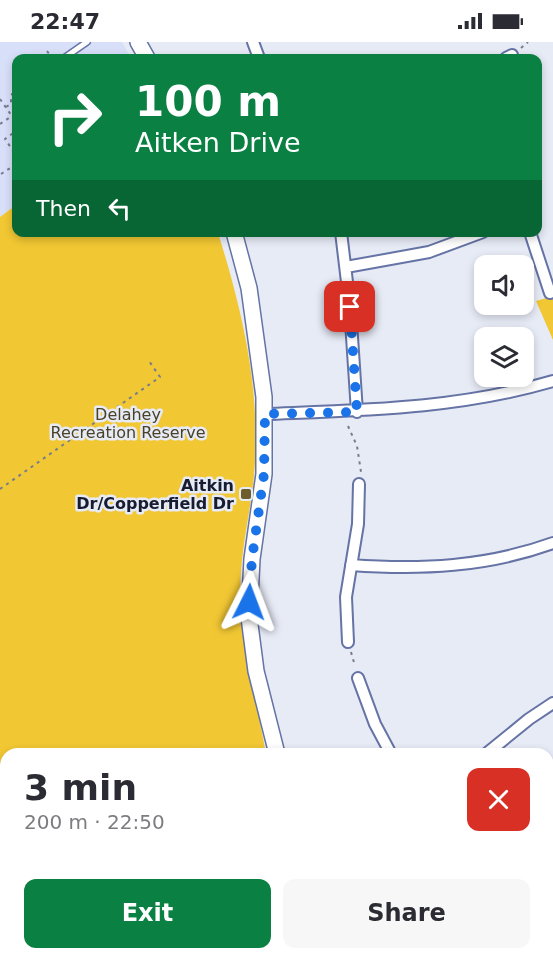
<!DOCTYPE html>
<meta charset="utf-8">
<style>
body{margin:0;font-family:"DejaVu Sans",sans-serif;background:#f7f7f7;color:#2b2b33;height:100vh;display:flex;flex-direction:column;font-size:22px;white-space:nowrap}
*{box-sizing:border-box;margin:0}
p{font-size:20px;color:#7c7c81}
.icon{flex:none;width:33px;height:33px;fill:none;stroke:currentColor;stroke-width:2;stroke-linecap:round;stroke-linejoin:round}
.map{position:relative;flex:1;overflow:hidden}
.panel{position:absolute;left:0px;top:706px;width:554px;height:212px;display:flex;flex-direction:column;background:#fff;border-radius:18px 18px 0 0;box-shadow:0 3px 9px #0003}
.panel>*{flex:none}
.hud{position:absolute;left:12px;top:12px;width:530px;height:183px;border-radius:12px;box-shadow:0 3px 9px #0003;background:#0b8043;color:#fff;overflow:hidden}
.fabs{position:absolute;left:474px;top:213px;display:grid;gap:12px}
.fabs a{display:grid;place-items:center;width:60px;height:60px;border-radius:12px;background:#fff;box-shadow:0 3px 9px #0003;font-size:30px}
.pin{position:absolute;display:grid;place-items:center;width:51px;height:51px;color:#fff;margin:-26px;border-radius:12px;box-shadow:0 3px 9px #0006}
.me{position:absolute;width:66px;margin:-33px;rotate:3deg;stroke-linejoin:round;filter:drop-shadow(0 0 4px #0008)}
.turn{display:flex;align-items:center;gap:21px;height:126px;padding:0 24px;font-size:27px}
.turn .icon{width:78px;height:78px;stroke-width:2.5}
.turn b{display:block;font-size:42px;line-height:51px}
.then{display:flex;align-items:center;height:57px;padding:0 24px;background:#0003;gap:12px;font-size:22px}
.round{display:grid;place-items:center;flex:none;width:63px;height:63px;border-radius:12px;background:#f7f7f7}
.overview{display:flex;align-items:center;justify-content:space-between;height:102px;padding:0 24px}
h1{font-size:36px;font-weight:700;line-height:45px}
.primary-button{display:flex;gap:12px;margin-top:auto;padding:12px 24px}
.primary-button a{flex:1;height:69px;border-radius:12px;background:#0b8043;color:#fff;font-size:24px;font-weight:700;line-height:69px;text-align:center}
.primary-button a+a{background:#f7f7f7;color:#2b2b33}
.status{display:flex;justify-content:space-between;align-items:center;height:42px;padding:0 30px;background:#fff;direction:ltr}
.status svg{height:16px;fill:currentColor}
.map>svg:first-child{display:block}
</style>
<div class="status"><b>22:47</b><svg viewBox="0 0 49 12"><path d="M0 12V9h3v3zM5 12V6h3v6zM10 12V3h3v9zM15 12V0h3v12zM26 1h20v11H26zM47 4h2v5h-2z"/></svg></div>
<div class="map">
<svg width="553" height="917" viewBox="0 0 553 917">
<rect width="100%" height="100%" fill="#e7ebf6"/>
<!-- built -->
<path fill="#d8dff9" d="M 0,0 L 122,0 L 131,16 L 16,16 L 16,163 L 0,175 Z"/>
<!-- park -->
<path fill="#f1c733" d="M 16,163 L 16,190 L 218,191 C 242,267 262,352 254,433 C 250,475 238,517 241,560 C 244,611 257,661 266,712 L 6,712 L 8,912 L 0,916 L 0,175 Z
M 553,254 L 553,298 L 536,259 Z
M 400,912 L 434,912 L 444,917 L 403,917 Z"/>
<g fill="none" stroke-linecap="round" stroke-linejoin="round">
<!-- lane casing -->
<g stroke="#6573a5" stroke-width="8">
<path id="lane" d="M 64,16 L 87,0"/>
</g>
<!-- street casing -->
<g stroke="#6573a5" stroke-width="14">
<path id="street" d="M 253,0 L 259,16
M 506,16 L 512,13
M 341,190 L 350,265 L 357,370
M 530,190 L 550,251
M 346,225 L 429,210 L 483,190
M 265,372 C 363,368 458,367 553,339
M 351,523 C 421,528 487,525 553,501
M 348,600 L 346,555 L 358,482 L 359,442
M 358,636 L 375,682 L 391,712
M 486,712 L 529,677 L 553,661
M 548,839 L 553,841
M 83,912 L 86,917
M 286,912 L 295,917
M 19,917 L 26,912"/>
</g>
<!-- secondary casing -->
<g stroke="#6573a5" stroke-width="18">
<path id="secondary" d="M 138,0 L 147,16
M 234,190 L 249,246 L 264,355 L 264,432 L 252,517 L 249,575 L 256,629 L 277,712
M 474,912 L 482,917
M 488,912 L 505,917"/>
</g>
<!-- path -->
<path stroke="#787c8c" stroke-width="2" stroke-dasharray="3 4.5" stroke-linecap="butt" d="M 521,6 L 528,0
M 47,9 L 52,16
M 0,57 L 16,80
M 6,65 L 11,62 L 11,53 L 16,49
M 0,82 L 12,74
M 1,132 L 15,123 L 16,113 L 5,97 L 16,89
M 348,384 L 357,404 L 361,430
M 0,447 L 160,335 L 149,319
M 351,610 L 355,624
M 190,712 L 193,706 L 201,712
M 0,732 L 6,737
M 548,877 L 553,870
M 0,910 L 6,907
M 523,914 L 524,912"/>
<!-- lane -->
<use href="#lane" stroke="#fff" stroke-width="5"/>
<!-- street -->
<use href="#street" stroke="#fff" stroke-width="10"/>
<!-- secondary -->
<use href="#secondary" stroke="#fff" stroke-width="15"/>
</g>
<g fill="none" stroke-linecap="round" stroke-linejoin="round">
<!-- route -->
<path stroke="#1a73e8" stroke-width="10" stroke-dasharray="0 18" d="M 249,560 L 252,517 L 264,432 L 265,372 L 357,370 L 350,265"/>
</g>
<!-- markers -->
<rect fill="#6d5d2a" stroke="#e7ebf6" stroke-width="2" x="240" y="446" width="12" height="12" rx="3"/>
<g text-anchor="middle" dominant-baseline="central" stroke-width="5" stroke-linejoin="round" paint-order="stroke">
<!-- park labels -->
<g font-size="16" fill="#494128" stroke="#e7ebf6">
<text x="128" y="372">Delahey<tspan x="128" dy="18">Recreation Reserve</tspan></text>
</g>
<!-- poi labels -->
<g font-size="16" font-weight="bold" fill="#171c30" stroke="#e7ebf6" text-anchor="end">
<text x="234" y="443">Aitkin<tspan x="234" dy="18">Dr/Copperfield Dr</tspan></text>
</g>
</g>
</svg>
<div class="fabs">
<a><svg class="icon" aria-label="sound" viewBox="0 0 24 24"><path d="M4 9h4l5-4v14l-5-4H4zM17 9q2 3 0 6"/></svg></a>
<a><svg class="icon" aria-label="layers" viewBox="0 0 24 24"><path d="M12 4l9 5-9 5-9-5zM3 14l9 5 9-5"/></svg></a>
</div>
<div class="pin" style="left:350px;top:265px;background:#d93025"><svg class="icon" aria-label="arrive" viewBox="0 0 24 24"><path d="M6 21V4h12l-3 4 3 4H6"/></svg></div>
<svg class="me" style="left:249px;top:560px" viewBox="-20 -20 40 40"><path d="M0-17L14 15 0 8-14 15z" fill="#1a73e8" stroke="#fff" stroke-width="4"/></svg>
<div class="hud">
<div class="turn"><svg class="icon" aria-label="right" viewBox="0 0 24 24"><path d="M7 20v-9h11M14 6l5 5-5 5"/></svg><div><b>100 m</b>Aitken Drive</div></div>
<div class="then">Then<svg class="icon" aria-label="left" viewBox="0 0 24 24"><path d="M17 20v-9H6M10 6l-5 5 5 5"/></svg></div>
</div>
<section class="panel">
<div class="overview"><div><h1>3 min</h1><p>200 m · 22:50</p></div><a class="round" style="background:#d93025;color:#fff"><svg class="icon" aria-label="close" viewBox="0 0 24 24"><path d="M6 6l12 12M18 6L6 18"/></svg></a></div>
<div class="primary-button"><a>Exit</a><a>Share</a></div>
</section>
</div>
